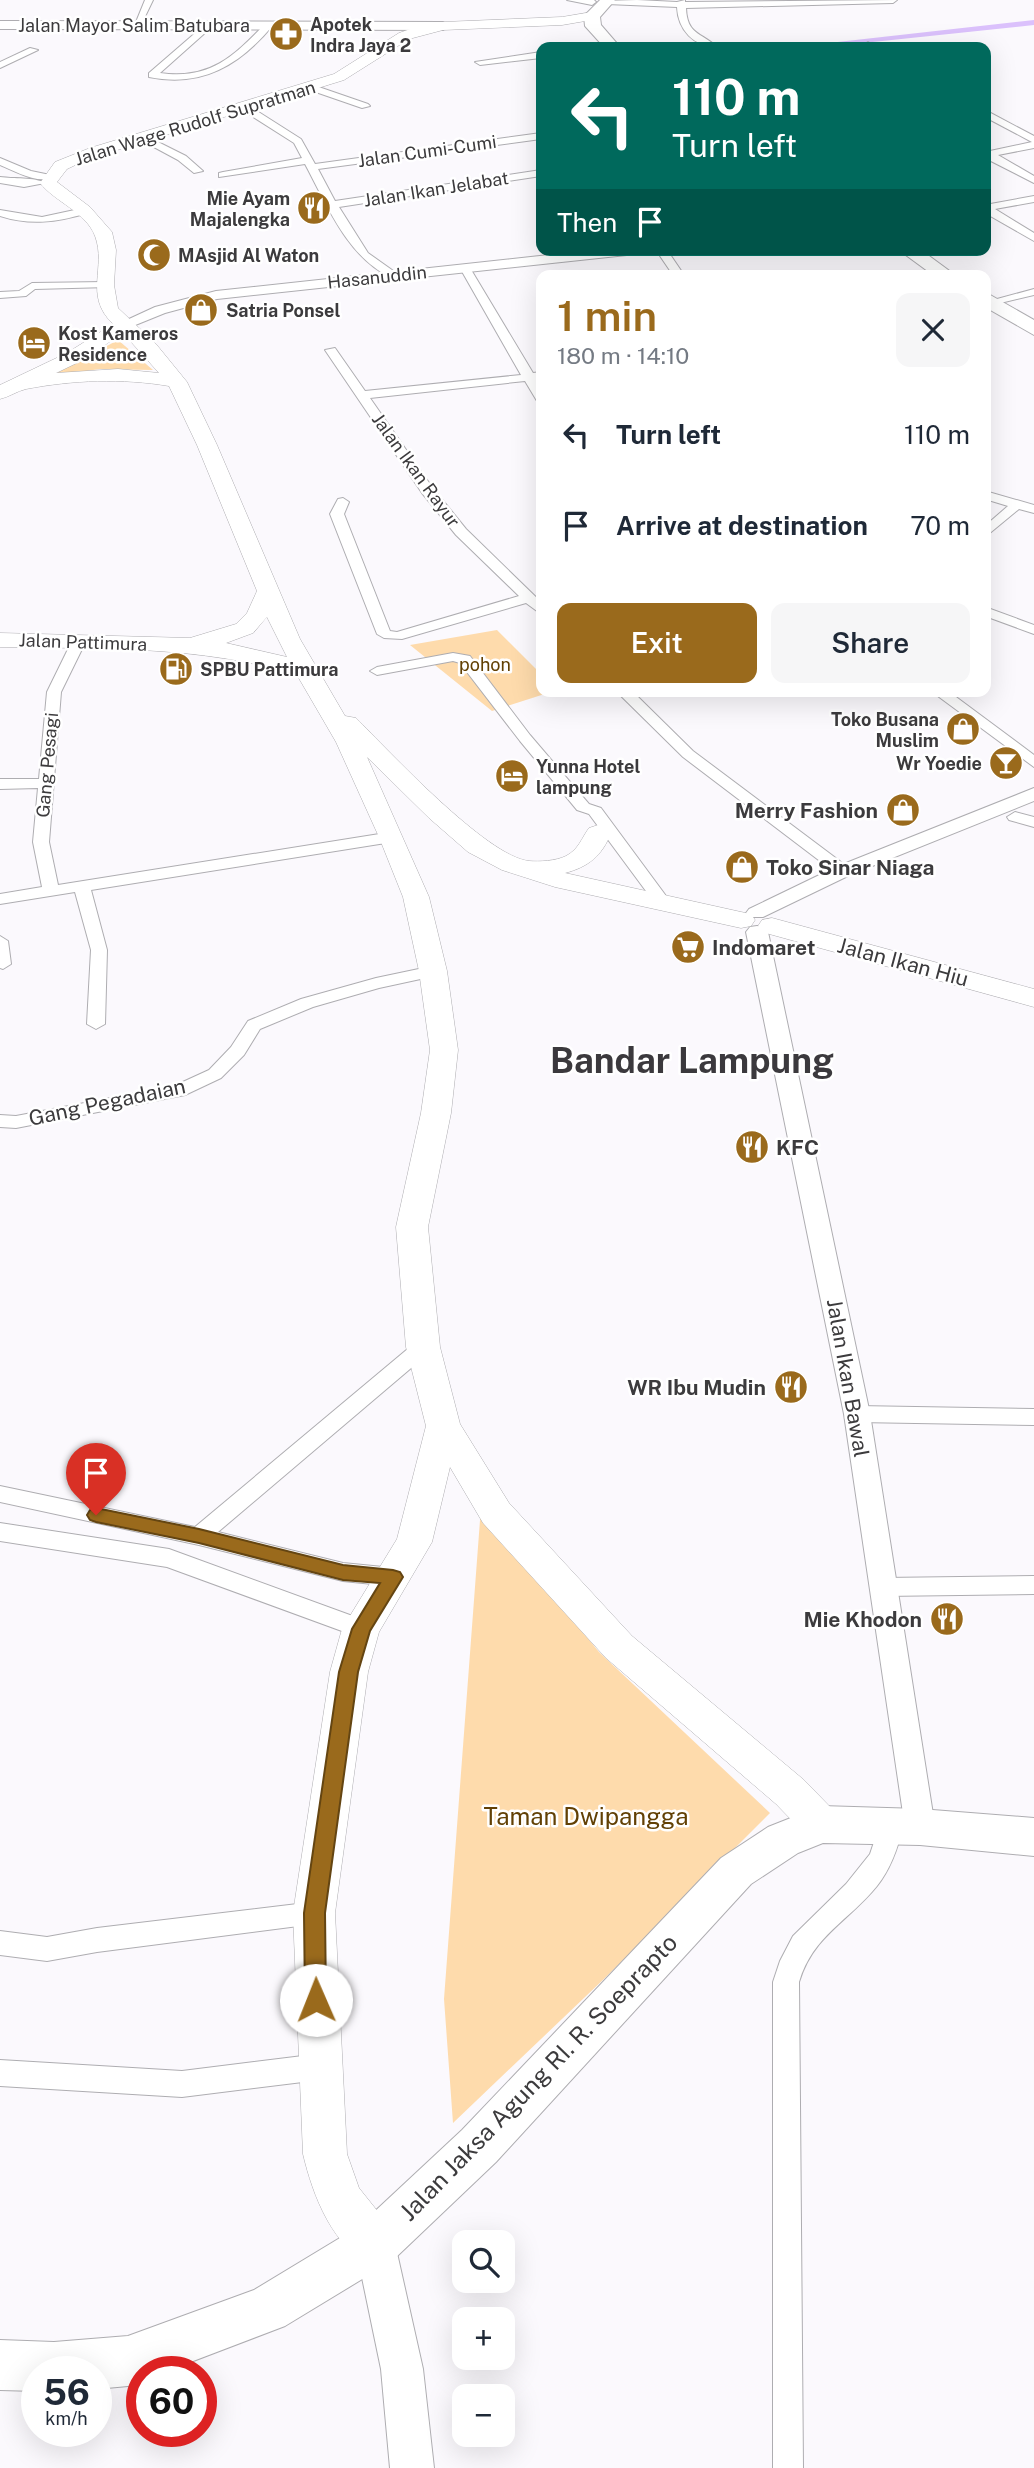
<!DOCTYPE html>
<meta charset="utf-8">
<style>
body{margin:0;font-family:"Public Sans",sans-serif;background:#f6f6f7;color:#1f2937;height:100vh;display:flex;flex-direction:column;font-size:26px;white-space:nowrap}
*{box-sizing:border-box;margin:0}
p{font-size:23px;color:#747a83}
.icon{flex:none;width:38px;height:38px;fill:none;stroke:currentColor;stroke-width:2;stroke-linecap:round;stroke-linejoin:round}
.map{position:relative;flex:1;overflow:hidden}
.panel{position:absolute;left:536px;top:270px;width:455px;height:427px;display:flex;flex-direction:column;background:#fff;border-radius:14px;box-shadow:0 7px 28px #0002}
.panel>*{flex:none}
.banner{position:absolute;left:536px;top:42px;width:455px;height:214px;border-radius:14px;box-shadow:0 7px 28px #0002;background:#00695c;color:#fff;overflow:hidden}
.fabs{position:absolute;left:452px;top:2230px;display:grid;gap:14px}
.fabs a{display:grid;place-items:center;width:63px;height:63px;border-radius:14px;background:#fff;box-shadow:0 7px 28px #0002;font-size:35px}
.speed{position:absolute;left:21px;top:2356px;display:flex;gap:14px;font-size:35px;font-weight:700;text-align:center}
.speed>*{display:grid;place-content:center;width:91px;height:91px;border-radius:50%;background:#fff;box-shadow:0 7px 28px #0002;line-height:1}
.speed small{font-size:18px;font-weight:400}
.speed .limit{border:10px solid #d22;background:#fff;color:#111}
.pin{position:absolute;display:grid;place-items:center;width:60px;height:60px;color:#fff;margin:-72px -30px;border-radius:50% 50% 50% 0;rotate:-45deg;box-shadow:0 0 7px #0007}
.pin .icon{rotate:45deg}
.me{position:absolute;width:77px;margin:-38px;rotate:359deg;stroke-linejoin:round;filter:drop-shadow(0 0 5px #0008)}
.turn{display:flex;align-items:center;gap:24px;height:147px;padding:0 21px;font-size:32px}
.turn .icon{width:91px;height:91px;stroke-width:2.5}
.turn b{display:block;font-size:49px;line-height:60px}
.then{display:flex;align-items:center;height:66px;padding:0 21px;background:#0003;gap:14px;font-size:26px}
.round{display:grid;place-items:center;flex:none;width:74px;height:74px;border-radius:14px;background:#f6f6f7}
.head{display:flex;align-items:center;justify-content:space-between;height:119px;padding:0 21px}
h1{font-size:42px;font-weight:600;line-height:52px;color:#9a6a1c}
.action{display:flex;gap:14px;margin-top:auto;padding:14px 21px}
.action a{flex:1;height:80px;border-radius:14px;background:#9a6a1c;color:#fff;font-size:28px;font-weight:600;line-height:80px;text-align:center}
.action a+a{background:#f6f6f7;color:#1f2937}
ul{padding:0;list-style:none}
li{display:flex;align-items:center;gap:21px;height:91px;padding:0 21px}
li div{flex:1}
li b{display:block;font-size:26px}
li em{font-style:normal}
.map>svg:first-child{display:block}
</style>
<div class="map">
<svg width="1034" height="2468" viewBox="0 0 1034 2468">
<rect width="100%" height="100%" fill="#fbf9fd"/>
<!-- green -->
<path fill="#fedbac" d="M 118,340 L 153,370 L 100,369 L 51,376 Z
M 497,630 L 541,674 L 541,691 L 554,691 L 492,711 L 410,645 Z
M 481,1507 L 599,1652 L 770,1813 L 606,1977 L 453,2123 L 444,1999 Z"/>
<!-- water -->
<path fill="#dbc1fc" d="M 1034,20 L 1034,25 L 825,47 L 793,47 Z"/>
<g fill="none" stroke-linecap="round" stroke-linejoin="round">
<!-- minor casing -->
<g stroke="#aeadb1" stroke-width="2">
<path id="minor" d="M 145,0 L 153,0 L 140,27 L 134,27 Z
M 567,0 L 594,0 L 596,2 L 592,5 Z
M 637,0 L 677,2 L 685,0 L 685,2 L 897,0 L 893,3 L 686,8 C 687,35 701,32 717,47 C 694,47 678,30 677,7 L 607,4 L 603,1 Z
M 208,22 L 215,24 L 160,73 C 210,80 233,57 266,23 L 273,25 C 240,65 202,88 149,77 L 149,73 Z
M 868,42 L 876,47 L 865,47 L 863,45 Z
M 30,48 L 38,50 L 0,68 L 0,62 Z
M 541,52 L 541,58 L 480,65 L 475,62 Z
M 310,84 L 368,104 L 370,106 L 362,108 L 307,89 L 305,87 Z
M 250,102 L 253,103 L 257,111 L 301,139 L 315,164 L 541,133 L 541,139 L 318,169 L 335,201 L 541,170 L 541,176 L 339,207 L 368,253 L 399,275 L 390,277 C 347,256 327,205 305,164 L 219,177 L 219,173 L 223,172 L 302,158 L 294,143 L 250,115 L 245,105 Z
M 985,110 L 1034,136 L 1034,148 L 998,155 L 1034,176 L 1034,183 L 985,158 L 985,149 L 990,151 L 1032,142 L 985,117 Z
M 142,134 L 186,156 L 203,171 L 194,173 L 178,160 L 139,139 L 139,135 Z
M 0,158 L 31,171 L 55,176 C 40,186 15,171 0,165 Z
M 0,177 C 13,179 35,177 45,183 L 24,187 L 0,183 Z
M 1034,196 L 1034,202 L 995,209 L 1034,233 L 1034,241 L 985,213 L 985,205 Z
M 84,208 L 88,209 L 88,213 C 57,222 31,226 0,216 L 0,210 L 42,217 Z
M 656,250 L 667,250 L 684,275 L 673,275 Z
M 461,266 L 470,268 L 533,373 L 541,372 L 541,380 L 536,380 L 541,387 L 541,402 L 537,401 L 525,381 L 370,398 L 432,487 L 466,529 L 541,602 L 541,614 L 526,603 L 402,639 L 384,638 L 377,634 L 330,514 L 338,499 L 343,498 L 349,502 L 344,514 L 390,631 L 397,632 L 519,596 L 456,535 L 422,493 L 325,350 L 335,348 L 365,391 L 521,375 L 460,268 Z
M 105,282 L 111,285 L 109,287 L 35,289 L 26,296 L 0,298 L 0,292 L 19,291 L 32,283 Z
M 1034,289 L 1034,295 L 992,305 L 986,302 Z
M 985,491 L 1034,505 L 1034,513 L 1019,509 L 985,537 L 985,526 L 1008,506 L 985,499 Z
M 985,607 L 1034,625 L 1034,634 L 985,616 Z
M 78,639 L 85,643 L 61,692 L 49,842 L 58,885 L 392,832 L 400,837 L 392,842 L 91,890 L 107,950 L 105,1024 L 96,1029 L 87,1024 L 91,950 L 75,892 L 0,904 L 0,894 L 42,887 L 33,842 L 38,788 L 0,789 L 0,779 L 39,779 L 47,692 L 71,643 Z
M 453,653 L 470,656 L 530,735 L 589,804 L 601,808 L 669,900 L 671,903 L 669,906 L 657,906 L 589,814 L 577,810 L 520,741 L 460,663 L 453,661 L 377,675 L 370,671 L 377,667 Z
M 616,691 L 632,691 L 693,751 L 849,868 L 851,871 L 849,874 L 837,874 L 683,757 Z
M 931,691 L 948,691 L 1034,755 L 1034,767 Z
M 1015,812 L 1034,817 L 1034,827 L 1009,820 L 1007,817 Z
M 0,936 L 8,941 L 11,964 L 3,969 L 0,968 Z
M 433,966 L 441,971 L 439,975 L 379,988 L 313,1007 L 260,1029 L 244,1055 L 221,1078 L 185,1095 L 16,1128 L 0,1127 L 0,1115 L 16,1116 L 174,1086 L 209,1070 L 231,1047 L 248,1021 L 301,999 L 376,978 Z
M 423,1340 L 430,1342 L 433,1347 L 430,1352 L 218,1532 L 343,1563 L 393,1568 L 401,1571 L 404,1577 L 401,1583 L 393,1586 L 343,1581 L 199,1545 L 0,1502 L 0,1486 L 195,1527 L 416,1342 Z
M 857,1406 L 1034,1409 L 1034,1425 L 857,1422 L 850,1420 L 847,1414 L 850,1408 Z
M 0,1523 L 169,1549 L 369,1622 L 372,1629 L 369,1636 L 361,1638 L 167,1567 L 0,1541 Z
M 1034,1576 L 1034,1594 L 883,1596 L 875,1593 L 872,1587 L 875,1581 L 883,1578 Z
M 891,1815 L 900,1818 L 903,1826 C 898,1848 891,1868 877,1886 C 849,1921 813,1935 799,1982 L 803,2468 L 773,2468 L 773,1982 L 780,1961 L 793,1936 L 846,1884 L 870,1854 L 882,1818 Z
M 314,1902 L 323,1905 L 327,1913 L 323,1921 L 314,1924 L 97,1952 L 47,1961 L 0,1955 L 0,1931 L 47,1937 L 97,1928 Z
M 319,2054 L 328,2058 L 332,2067 L 328,2076 L 319,2080 L 182,2097 L 0,2086 L 0,2060 L 182,2071 Z"/>
</g>
<!-- tertiary casing -->
<g stroke="#aeadb1" stroke-width="2">
<path id="tertiary" d="M 595,250 L 643,250 L 636,254 L 217,299 L 165,313 L 128,328 L 118,328 L 116,325 L 155,307 L 216,291 Z
M 1034,788 L 1034,801 L 850,875 L 763,917 L 749,917 L 746,913 L 749,909 L 836,867 Z
M 757,926 L 764,927 L 768,932 L 870,1414 L 935,1827 L 931,1837 L 920,1841 L 909,1837 L 905,1827 L 844,1414 L 746,932 L 750,927 Z"/>
</g>
<!-- secondary casing -->
<g stroke="#aeadb1" stroke-width="2">
<path id="secondary" d="M 0,21 L 443,22 L 449,26 L 443,30 L 0,29 Z
M 375,2224 L 389,2230 L 395,2244 L 423,2369 L 434,2468 L 390,2468 L 381,2369 L 355,2244 L 361,2230 Z"/>
</g>
<!-- primary casing -->
<g stroke="#aeadb1" stroke-width="1">
<path id="primary" d="M 592,12 L 597,13 L 599,16 L 597,19 L 562,25 L 443,30 L 409,39 L 344,80 L 88,159 L 67,169 L 57,182 L 90,207 L 112,232 L 116,250 L 114,285 L 118,308 L 156,344 L 187,382 L 217,445 L 300,639 L 345,716 L 356,718 C 388,750 487,857 529,861 C 539,862 556,861 566,856 C 579,849 581,839 589,828 L 598,825 L 607,828 L 611,833 C 602,856 588,867 565,873 L 741,912 L 751,914 L 755,920 L 751,926 L 741,928 L 555,887 L 502,870 L 468,852 L 429,818 L 367,757 L 429,897 L 447,971 L 458,1050 L 451,1113 L 428,1227 L 440,1347 L 460,1424 L 509,1503 L 632,1636 L 804,1780 L 835,1812 L 841,1824 L 835,1836 L 821,1841 L 807,1836 L 776,1804 L 606,1658 L 483,1523 L 450,1467 L 432,1542 L 379,1632 L 368,1672 L 335,1913 L 347,2154 L 359,2188 L 391,2228 L 398,2244 L 391,2260 L 375,2267 C 333,2249 313,2196 303,2154 L 293,1913 L 330,1672 L 342,1629 L 397,1539 L 426,1426 L 406,1347 L 396,1227 L 421,1113 L 430,1050 L 419,971 L 403,897 L 379,837 L 336,742 L 297,675 C 200,645 101,649 0,647 L 0,633 L 190,638 L 236,624 L 247,613 L 257,591 L 197,445 L 169,386 C 122,378 73,380 26,389 C 17,391 9,397 0,399 L 0,385 L 67,353 L 113,324 C 83,295 107,268 95,236 C 86,212 55,202 40,183 L 55,162 L 90,148 L 334,74 L 399,33 L 416,27 L 443,22 L 562,17 ZM 123,333 L 159,373 L 118,369 L 56,373 L 81,361 ZM 267,617 L 287,657 L 226,643 L 253,633 Z
M 772,918 L 1034,989 L 1034,1007 L 762,932 L 758,926 L 762,920 Z"/>
</g>
<!-- trunk casing -->
<g stroke="#aeadb1" stroke-width="2">
<path id="trunk" d="M 600,0 L 615,0 L 600,17 L 601,25 L 620,47 L 604,47 L 585,26 L 584,16 Z
M 899,250 L 921,250 L 955,275 L 933,275 Z
M 985,292 L 1034,320 L 1034,335 L 985,307 Z
M 821,1806 L 920,1809 L 1034,1818 L 1034,1856 L 920,1845 L 823,1843 L 798,1853 L 751,1884 L 496,2162 L 392,2261 L 285,2326 L 167,2371 L 142,2371 L 142,2381 L 128,2386 L 96,2389 L 96,2371 L 37,2371 L 37,2391 L 0,2390 L 0,2340 L 54,2342 L 128,2336 L 254,2290 L 358,2227 L 462,2130 L 721,1858 L 768,1827 Z"/>
</g>
<!-- minor -->
<use href="#minor" fill="#fff" fill-rule="evenodd"/>
<!-- tertiary -->
<use href="#tertiary" fill="#fff" fill-rule="evenodd"/>
<!-- secondary -->
<use href="#secondary" fill="#fff" fill-rule="evenodd"/>
<!-- primary -->
<use href="#primary" fill="#fff" fill-rule="evenodd"/>
<!-- trunk -->
<use href="#trunk" fill="#fff" fill-rule="evenodd"/>
</g>
<!-- route -->
<path fill="#9a6a1c" stroke="#644512" stroke-width="2" d="M 96,1508 L 199,1529 L 343,1565 L 393,1570 L 400,1572 L 403,1577 L 370,1631 L 358,1672 L 325,1913 L 326,2000 L 323,2007 L 316,2010 L 308,2007 L 305,2000 L 304,1913 L 339,1672 L 352,1629 L 380,1583 L 343,1580 L 199,1543 L 96,1522 L 90,1520 L 87,1515 L 90,1510 Z"/>
<!-- icons -->
<defs>
<g id="pharmacy-disc" transform="scale(1.75)"><circle r="9.5" fill="#9a6a1c" stroke="#fff"/><path d="M-2-6h4v4h4v4h-4v4h-4v-4h-4v-4h4Z" fill="#fff"/></g>
<g id="restaurant-disc" transform="scale(1.75)"><circle r="9.5" fill="#9a6a1c" stroke="#fff"/><path d="M-5-6h1v4h1v-4h1v4h1v-4h1v5L-1.5 .5V6h-2V.5L-5-1ZM5-6V6H3V1.5H1.5Q1.5-4 5-6Z" fill="#fff"/></g>
<g id="mosque-disc" transform="scale(1.75)"><circle r="9.5" fill="#9a6a1c" stroke="#fff"/><path d="M3.5-4.9A6 6 0 1 0 3.5 4.9A5 5 0 1 1 3.5-4.9Z" fill="#fff"/></g>
<g id="shop-disc" transform="scale(1.75)"><circle r="9.5" fill="#9a6a1c" stroke="#fff"/><path d="M-5-2.5h2.3a2.7 3.5 0 0 1 5.4 0H5L5.5 6h-11ZM-1.5-2.5h3a1.5 2.3 0 0 0-3 0Z" fill="#fff"/></g>
<g id="hotel-disc" transform="scale(1.75)"><circle r="9.5" fill="#9a6a1c" stroke="#fff"/><path d="M-6-4.5h1.5V1H6V5H4.5V3h-9V5H-6ZM-4 0a1.8 1.8 0 1 1 3.6 0ZM.5 0V-2.5h3Q6-2.5 6 0Z" fill="#fff"/></g>
<g id="fuel-disc" transform="scale(1.75)"><circle r="9.5" fill="#9a6a1c" stroke="#fff"/><path d="M-5.5-6h7V0h2V4h1.3V-2.5L3-4.5l.8-.8L6-3V5H2.5V1h-1V6h-7ZM-4.2-4.7v3.2H.2V-4.7Z" fill="#fff"/></g>
<g id="bar-disc" transform="scale(1.75)"><circle r="9.5" fill="#9a6a1c" stroke="#fff"/><path d="M-6-5H6L.8 .8V4.5H3.5V6h-7V4.5H-.8V.8Z" fill="#fff"/></g>
<g id="supermarket-disc" transform="scale(1.75)"><circle r="9.5" fill="#9a6a1c" stroke="#fff"/><path d="M-6-5.5h2.5l.6 2H6L4.5 2H-2.5L-4.4-4H-6ZM-1.5 3.2a1.3 1.3 0 1 0 .1 0ZM3 3.2a1.3 1.3 0 1 0 .1 0Z" fill="#fff"/></g>
</defs>
<g fill-rule="evenodd">
<use href="#pharmacy-disc" x="286" y="34"/>
<use href="#restaurant-disc" x="314" y="208"/>
<use href="#mosque-disc" x="154" y="255"/>
<use href="#shop-disc" x="201" y="310"/>
<use href="#hotel-disc" x="34" y="343"/>
<use href="#fuel-disc" x="176" y="669"/>
<use href="#shop-disc" x="963" y="729"/>
<use href="#bar-disc" x="1006" y="763"/>
<use href="#hotel-disc" x="512" y="776"/>
<use href="#shop-disc" x="903" y="810"/>
<use href="#shop-disc" x="742" y="867"/>
<use href="#supermarket-disc" x="688" y="947"/>
<use href="#restaurant-disc" x="752" y="1147"/>
<use href="#restaurant-disc" x="791" y="1387"/>
<use href="#restaurant-disc" x="947" y="1619"/>
</g>
<g text-anchor="middle" dominant-baseline="central" stroke-width="5" stroke-linejoin="round" paint-order="stroke">
<!-- far-poi labels -->
<g font-size="18" font-weight="bold" fill="#3c3b3d" stroke="#fff" text-anchor="start">
<text x="310" y="24">Apotek<tspan x="310" dy="21">Indra Jaya 2</tspan></text>
<text x="290" y="198" text-anchor="end">Mie Ayam<tspan x="290" dy="21">Majalengka</tspan></text>
<text x="178" y="255">MAsjid Al Waton</text>
<text x="226" y="310">Satria Ponsel</text>
<text x="58" y="333">Kost Kameros<tspan x="58" dy="21">Residence</tspan></text>
<text x="200" y="669">SPBU Pattimura</text>
<text x="939" y="719" text-anchor="end">Toko Busana<tspan x="939" dy="21">Muslim</tspan></text>
<text x="982" y="763" text-anchor="end">Wr Yoedie</text>
<text x="536" y="766">Yunna Hotel<tspan x="536" dy="21">lampung</tspan></text>
</g>
<!-- far-street labels -->
<g font-size="18" fill="#3c3b3d" stroke="#fff">
<text x="134" y="25">Jalan Mayor Salim Batubara</text>
<text transform="translate(195 123) rotate(-17)">Jalan Wage Rudolf Supratman</text>
<text transform="translate(427 151) rotate(-8)">Jalan Cumi-Cumi</text>
<text transform="translate(436 189) rotate(-9)">Jalan Ikan Jelabat</text>
<text transform="translate(377 277) rotate(-6)">Hasanuddin</text>
<text transform="translate(416 470) rotate(54)">Jalan Ikan Rayur</text>
<text transform="translate(83 642) rotate(2)">Jalan Pattimura</text>
<text transform="translate(47 765) rotate(-85)">Gang Pesagi</text>
</g>
<!-- far-park labels -->
<g font-size="18" fill="#624004" stroke="#fff">
<text x="485" y="664">pohon</text>
</g>
<!-- poi labels -->
<g font-size="21" font-weight="bold" fill="#3c3b3d" stroke="#fff" text-anchor="end">
<text x="878" y="810">Merry Fashion</text>
<text x="766" y="867" text-anchor="start">Toko Sinar Niaga</text>
<text x="712" y="947" text-anchor="start">Indomaret</text>
<text x="776" y="1147" text-anchor="start">KFC</text>
<text x="766" y="1387">WR Ibu Mudin</text>
<text x="922" y="1619">Mie Khodon</text>
</g>
<!-- street labels -->
<g font-size="21" fill="#3c3b3d" stroke="#fff">
<text transform="translate(903 962) rotate(15)">Jalan Ikan Hiu</text>
<text transform="translate(107 1102) rotate(-12)">Gang Pegadaian</text>
<text transform="translate(848 1378) rotate(80)">Jalan Ikan Bawal</text>
</g>
<!-- near-park labels -->
<g font-size="24" fill="#624004" stroke="#fff">
<text x="586" y="1816">Taman Dwipangga</text>
</g>
<!-- near-street labels -->
<g font-size="24" fill="#3c3b3d" stroke="#fff">
<text transform="translate(538 2077) rotate(-46)">Jalan Jaksa Agung RI. R. Soeprapto</text>
</g>
<!-- town labels -->
<g font-size="35" font-weight="bold" fill="#3b393d" stroke="#fff">
<text x="692" y="1060">Bandar Lampung</text>
</g>
</g>
</svg>
<div class="fabs">
<a><svg class="icon" aria-label="search" viewBox="0 0 24 24"><circle cx="10" cy="10" r="6"/><path d="M15 15l6 6"/></svg></a>
<a>+</a>
<a>−</a>
</div>
<div class="speed"><div>56<small>km/h</small></div><div class="limit">60</div></div>
<div class="pin" style="left:96px;top:1515px;background:#d93025"><svg class="icon" aria-label="arrive" viewBox="0 0 24 24"><path d="M6 21V4h12l-3 4 3 4H6"/></svg></div>
<svg class="me" style="left:316px;top:2000px" viewBox="-20 -20 40 40"><circle r="19" fill="#fff"/><path d="M0-13L10 11 0 6-10 11z" fill="#9a6a1c"/></svg>
<div class="banner">
<div class="turn"><svg class="icon" aria-label="left" viewBox="0 0 24 24"><path d="M17 20v-9H6M10 6l-5 5 5 5"/></svg><div><b>110 m</b>Turn left</div></div>
<div class="then">Then<svg class="icon" aria-label="arrive" viewBox="0 0 24 24"><path d="M6 21V4h12l-3 4 3 4H6"/></svg></div>
</div>
<section class="panel">
<div class="head"><div><h1>1 min</h1><p>180 m · 14:10</p></div><a class="round"><svg class="icon" aria-label="close" viewBox="0 0 24 24"><path d="M6 6l12 12M18 6L6 18"/></svg></a></div>
<ul>
<li><svg class="icon" aria-label="left" viewBox="0 0 24 24"><path d="M17 20v-9H6M10 6l-5 5 5 5"/></svg><div><b>Turn left</b></div><em>110 m</em></li>
<li><svg class="icon" aria-label="arrive" viewBox="0 0 24 24"><path d="M6 21V4h12l-3 4 3 4H6"/></svg><div><b>Arrive at destination</b></div><em>70 m</em></li>
</ul>
<div class="action"><a>Exit</a><a>Share</a></div>
</section>
</div>
